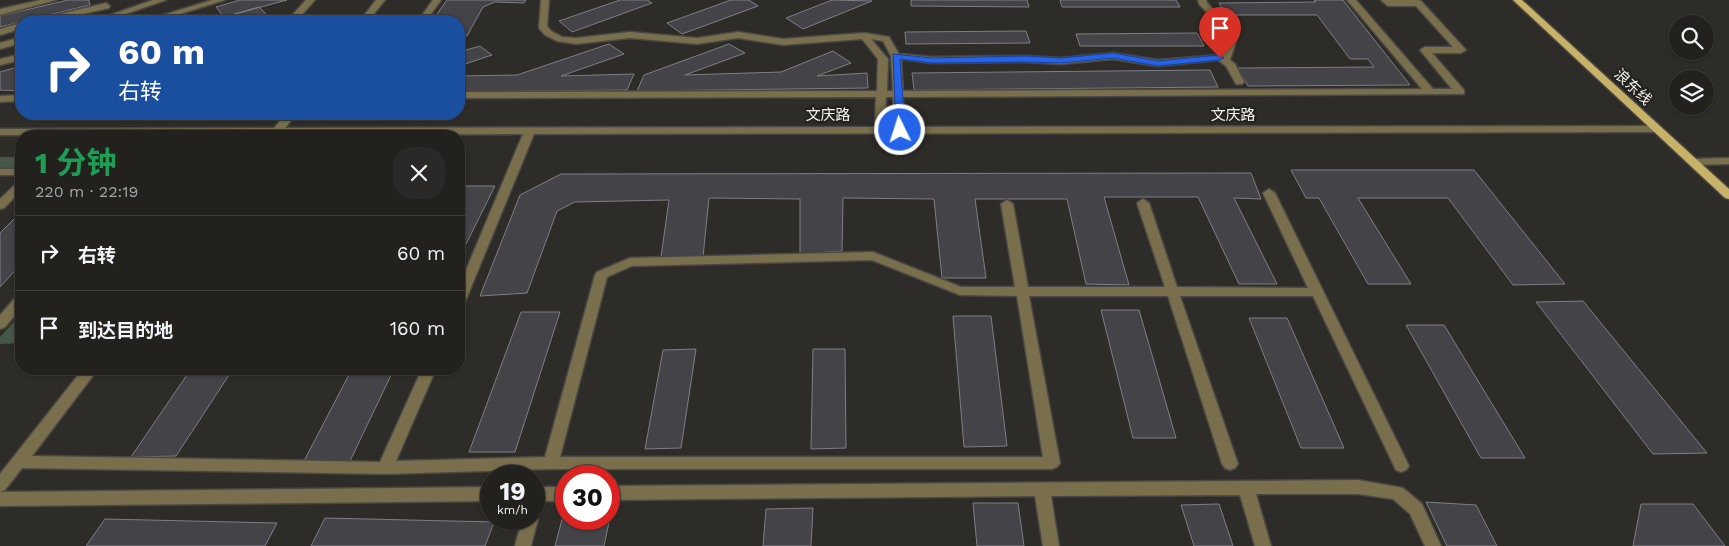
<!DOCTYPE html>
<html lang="zh">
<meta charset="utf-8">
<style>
body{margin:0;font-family:"Work Sans","Noto Sans SC",sans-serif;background:#2a2927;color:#f1f3f6;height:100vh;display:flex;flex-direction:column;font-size:19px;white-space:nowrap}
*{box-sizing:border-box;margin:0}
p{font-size:16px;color:#a2a3a4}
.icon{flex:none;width:28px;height:28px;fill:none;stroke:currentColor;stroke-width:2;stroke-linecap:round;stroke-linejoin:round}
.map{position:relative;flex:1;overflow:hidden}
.sheet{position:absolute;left:15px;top:130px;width:450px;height:245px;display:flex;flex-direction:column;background:#22211e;border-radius:20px;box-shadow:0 1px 4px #0004,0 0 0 1px #3f3e3c}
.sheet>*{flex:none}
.guide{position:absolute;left:15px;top:15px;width:450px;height:105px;border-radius:20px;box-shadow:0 1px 4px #0004,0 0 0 1px #3f3e3c;background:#1a4fa0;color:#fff;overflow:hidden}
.fabs{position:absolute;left:1669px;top:15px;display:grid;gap:10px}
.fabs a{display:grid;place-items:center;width:45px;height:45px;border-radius:50%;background:#22211e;box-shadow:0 1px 4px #0004,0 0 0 1px #3f3e3c;font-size:25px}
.speed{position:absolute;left:480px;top:465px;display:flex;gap:10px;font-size:25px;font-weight:700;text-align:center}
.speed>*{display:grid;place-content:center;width:65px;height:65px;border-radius:50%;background:#22211e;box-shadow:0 1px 4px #0004,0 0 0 1px #3f3e3c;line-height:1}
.speed small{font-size:12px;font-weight:400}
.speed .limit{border:8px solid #d22;background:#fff;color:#111}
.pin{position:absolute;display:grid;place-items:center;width:42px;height:42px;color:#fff;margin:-51px -21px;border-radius:50% 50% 50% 0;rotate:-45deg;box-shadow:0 0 5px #0007}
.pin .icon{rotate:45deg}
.me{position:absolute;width:55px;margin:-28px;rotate:356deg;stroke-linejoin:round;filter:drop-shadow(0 0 4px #0008)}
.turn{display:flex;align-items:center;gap:18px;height:105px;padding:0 20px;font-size:22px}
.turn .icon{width:65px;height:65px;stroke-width:2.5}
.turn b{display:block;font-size:35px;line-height:42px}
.round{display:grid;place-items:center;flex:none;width:52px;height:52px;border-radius:20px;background:#2a2927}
.overview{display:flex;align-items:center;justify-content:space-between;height:85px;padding:0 20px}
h1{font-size:30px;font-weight:700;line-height:38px;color:#1e9e55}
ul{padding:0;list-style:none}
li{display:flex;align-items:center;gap:15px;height:75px;padding:0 20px;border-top:1px solid #3f3e3c}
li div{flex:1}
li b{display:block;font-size:19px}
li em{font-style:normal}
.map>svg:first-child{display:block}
</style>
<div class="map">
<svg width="1729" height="546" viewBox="0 0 1729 546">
<rect width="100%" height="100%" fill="#2e2c28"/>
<!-- green -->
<path fill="#465747" d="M 0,157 L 21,157 L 21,168 L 0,168 Z
M 21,314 L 21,343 L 0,344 L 0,337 Z"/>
<!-- building -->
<path fill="#434348" stroke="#7e7e84" d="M 68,0 L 89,0 L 90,5 L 0,27 L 0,16 Z
M 240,0 L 287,0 L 224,17 L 216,7 Z
M 447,0 L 526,0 L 524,3 L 495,2 L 483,7 L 467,36 L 459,37 L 459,21 L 432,21 Z
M 620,0 L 647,0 L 652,3 L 572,32 L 559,21 Z
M 731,0 L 749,0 L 758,6 L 682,34 L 667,23 Z
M 832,0 L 872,1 L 803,29 L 786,18 Z
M 911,0 L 1027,0 L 1029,7 L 911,6 Z
M 1060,0 L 1176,0 L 1180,7 L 1062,7 Z
M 1314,0 L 1343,0 L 1410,85 L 1248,86 L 1238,68 L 1374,67 L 1368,59 L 1350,59 L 1317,15 L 1225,15 L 1219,3 L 1316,2 Z
M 259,7 L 273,21 L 227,21 L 224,17 Z
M 1026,31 L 1030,43 L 906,44 L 905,32 Z
M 1197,33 L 1204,46 L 1080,46 L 1076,34 Z
M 609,44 L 624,54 L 561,76 L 634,74 L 627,90 L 459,92 L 459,76 L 517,75 Z
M 729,44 L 745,53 L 685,75 L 781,72 L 833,51 L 851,63 L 817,76 L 867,73 L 868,88 L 637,91 L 644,75 Z
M 480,46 L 492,55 L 459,66 L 459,52 Z
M 21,66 L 21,91 L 0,90 L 0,72 Z
M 1210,70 L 1218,87 L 914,90 L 912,73 Z
M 1291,170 L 1474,170 L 1565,284 L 1513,285 L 1448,198 L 1358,198 L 1411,284 L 1368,284 L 1319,198 L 1306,198 Z
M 1251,173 L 1261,199 L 1234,198 L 1277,284 L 1239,284 L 1198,197 L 1104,197 L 1129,285 L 1086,284 L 1067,199 L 975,199 L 986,278 L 942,278 L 934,199 L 843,198 L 842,251 L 800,254 L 800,199 L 709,198 L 703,257 L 661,257 L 669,200 L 575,202 L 557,211 L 527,293 L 480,296 L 520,195 L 561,174 Z
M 459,186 L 495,186 L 463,250 L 459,250 Z
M 21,212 L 21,264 L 0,287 L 0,233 Z
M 1583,301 L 1707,453 L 1653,454 L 1536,302 Z
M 1101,310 L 1139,310 L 1176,438 L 1133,438 Z
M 521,312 L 560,312 L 515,452 L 469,452 Z
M 953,316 L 991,316 L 1007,446 L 964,447 Z
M 1249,318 L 1287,318 L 1344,448 L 1301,448 Z
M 1406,325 L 1444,325 L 1525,458 L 1481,458 Z
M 696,349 L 681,448 L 645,449 L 663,350 Z
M 813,349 L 845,349 L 846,448 L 811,449 Z
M 191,369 L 233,369 L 176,456 L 131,457 Z
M 352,369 L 394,369 L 350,461 L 304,461 Z
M 1426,502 L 1476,505 L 1497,546 L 1447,546 Z
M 973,503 L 1018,503 L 1024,546 L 977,546 Z
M 1219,504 L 1233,546 L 1194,546 L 1181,505 Z
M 1641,504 L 1693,504 L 1725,546 L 1633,546 Z
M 565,508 L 566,519 L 609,519 L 609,508 L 612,508 L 604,546 L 555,546 Z
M 813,508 L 811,546 L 763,546 L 766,509 Z
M 325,518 L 494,522 L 485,546 L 311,546 Z
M 105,519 L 277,523 L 265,546 L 86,546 Z"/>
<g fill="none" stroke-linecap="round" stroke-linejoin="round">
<!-- minor casing -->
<g stroke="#494844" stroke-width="3">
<path id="minor" d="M 41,0 L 56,0 L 0,15 L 0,9 Z
M 153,0 L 166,0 L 105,21 L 93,21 Z
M 212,0 L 225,0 L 157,21 L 144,21 Z
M 306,0 L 315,0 L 296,21 L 287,21 Z
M 376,0 L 385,0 L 368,21 L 360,21 Z
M 433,0 L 441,0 L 426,21 L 418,21 Z
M 541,0 L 549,0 L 547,26 L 551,31 L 562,37 L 576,38 L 630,32 L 697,38 L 738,32 L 783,39 L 864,33 L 889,37 L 899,54 L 932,57 L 1025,56 L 1061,58 L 1113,53 L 1158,60 L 1222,55 L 1228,35 L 1199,4 L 1198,0 L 1206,0 L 1207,3 L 1238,35 L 1230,60 L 1235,64 L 1244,82 L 1242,84 L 1236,84 L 1226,66 L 1218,60 L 1158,66 L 1113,59 L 1061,64 L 1025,62 L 932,63 L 901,59 L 903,91 L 1422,89 L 1347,0 L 1356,0 L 1433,89 L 1452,89 L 1420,50 L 1425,47 L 1453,47 L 1416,6 L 1388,6 L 1381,0 L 1418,0 L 1421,1 L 1466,50 L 1461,53 L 1432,53 L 1464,90 L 1464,94 L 903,97 L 905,127 L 1656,126 L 1661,129 L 1656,132 L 534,134 L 465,302 L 464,305 L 459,307 L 459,287 L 523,134 L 280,135 L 279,136 L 269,135 L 0,135 L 0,129 L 274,128 L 286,114 L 296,114 L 285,128 L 875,127 L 876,97 L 459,98 L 459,92 L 877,91 L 878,59 L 862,39 L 783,45 L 738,38 L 697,44 L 630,38 L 576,44 L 557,41 L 545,35 L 539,28 ZM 871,39 L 883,41 L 891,56 L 893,91 L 887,91 L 888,59 ZM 886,97 L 893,97 L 895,127 L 885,127 Z
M 106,3 L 110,6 L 109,8 L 53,21 L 39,21 L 40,19 Z
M 21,23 L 21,29 L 0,35 L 0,29 Z
M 21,37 L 21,43 L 0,49 L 0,43 Z
M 21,54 L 21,60 L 0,65 L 0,59 Z
M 21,95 L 21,101 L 0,102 L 0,96 Z
M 1729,158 L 1729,164 L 1692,165 L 1687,162 L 1692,159 Z
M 0,169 L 21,169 L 21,175 L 0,175 Z
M 21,182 L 21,191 L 4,208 L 0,209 L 0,199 L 17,183 Z
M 1269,189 L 1275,193 L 1409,466 L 1406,470 L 1401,472 L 1396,470 L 1313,296 L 1180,296 L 1238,464 L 1235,468 L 1230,470 L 1225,468 L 1222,464 L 1168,296 L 1029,296 L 1060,463 L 1057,467 L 1052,469 L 551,469 L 385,474 L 22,468 L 5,490 L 0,492 L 0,474 L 83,369 L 98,369 L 32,456 L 380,462 L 422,369 L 436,369 L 396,461 L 545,457 L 595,275 L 597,272 L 630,258 L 873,252 L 961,287 L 1015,287 L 1001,204 L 1007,200 L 1013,204 L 1028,287 L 1165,287 L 1137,203 L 1143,199 L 1149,203 L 1177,287 L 1308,288 L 1263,193 ZM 872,260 L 960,295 L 1017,296 L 1043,457 L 560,457 L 607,277 L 632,266 Z
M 21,296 L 21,308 L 5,327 L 0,329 L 0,315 L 16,297 Z
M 1358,480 L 1403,488 L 1422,504 L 1441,546 L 1425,546 L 1410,514 L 1393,499 L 1358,494 L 1256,494 L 1271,546 L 1255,546 L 1240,495 L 1051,496 L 1059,546 L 1043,546 L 1035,496 L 609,500 L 609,486 Z
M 491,487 L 491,501 L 0,506 L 0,492 Z
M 534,487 L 566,487 L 566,501 L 534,501 Z
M 534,513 L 538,519 L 531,546 L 515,546 L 522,519 L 534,519 Z"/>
</g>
<!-- major casing -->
<g stroke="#494844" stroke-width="3">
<path id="major" d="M 1513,0 L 1522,0 L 1729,189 L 1729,199 L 1725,198 Z"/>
</g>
<!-- minor -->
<use href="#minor" fill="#796f4c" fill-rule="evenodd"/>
<!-- major -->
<use href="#major" fill="#c7b267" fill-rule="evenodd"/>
</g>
<!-- route -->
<path fill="#2563eb" stroke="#184099" d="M 1113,53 L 1158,61 L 1220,55 L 1224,58 L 1220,60 L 1158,66 L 1113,58 L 1061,63 L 1025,62 L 932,63 L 900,59 L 905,130 L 900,133 L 896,130 L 893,54 L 932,58 L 1025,56 L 1061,58 Z"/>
<g text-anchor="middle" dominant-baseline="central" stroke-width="4.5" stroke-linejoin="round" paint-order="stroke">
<!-- street labels -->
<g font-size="15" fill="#f2f1ee" stroke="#24221e">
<text transform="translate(1633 87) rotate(43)">浪东线</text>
<text x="828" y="115">文庆路</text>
<text x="1233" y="115">文庆路</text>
</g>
</g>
</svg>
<div class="fabs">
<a><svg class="icon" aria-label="search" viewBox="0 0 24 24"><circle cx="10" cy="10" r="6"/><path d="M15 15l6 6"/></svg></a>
<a><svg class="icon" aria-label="layers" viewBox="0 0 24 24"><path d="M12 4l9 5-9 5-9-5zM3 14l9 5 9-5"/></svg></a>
</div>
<div class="speed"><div>19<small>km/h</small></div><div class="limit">30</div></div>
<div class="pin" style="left:1220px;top:58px;background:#d93025"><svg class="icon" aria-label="arrive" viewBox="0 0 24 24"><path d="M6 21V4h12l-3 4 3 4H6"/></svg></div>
<svg class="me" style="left:900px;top:130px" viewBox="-20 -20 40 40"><circle r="17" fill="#2563eb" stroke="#fff" stroke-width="3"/><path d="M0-11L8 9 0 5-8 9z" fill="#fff"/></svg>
<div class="guide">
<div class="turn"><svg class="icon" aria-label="right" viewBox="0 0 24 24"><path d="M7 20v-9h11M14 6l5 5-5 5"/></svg><div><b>60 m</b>右转</div></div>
</div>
<section class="sheet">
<div class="overview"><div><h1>1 分钟</h1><p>220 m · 22:19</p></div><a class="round"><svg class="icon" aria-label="close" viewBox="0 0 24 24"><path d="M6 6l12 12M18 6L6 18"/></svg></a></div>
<ul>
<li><svg class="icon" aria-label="right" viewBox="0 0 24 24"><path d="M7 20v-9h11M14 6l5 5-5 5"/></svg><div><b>右转</b></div><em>60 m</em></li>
<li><svg class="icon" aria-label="arrive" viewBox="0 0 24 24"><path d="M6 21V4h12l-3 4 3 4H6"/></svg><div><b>到达目的地</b></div><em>160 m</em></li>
</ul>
</section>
</div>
